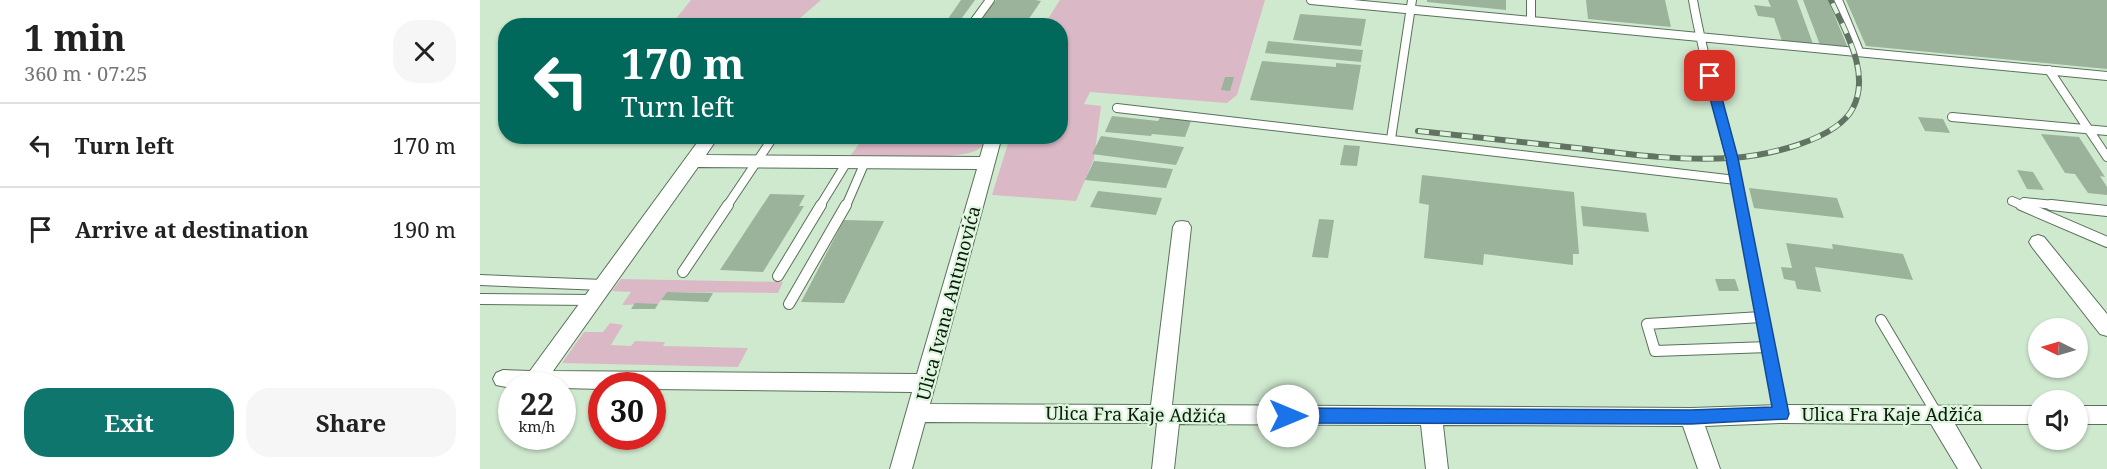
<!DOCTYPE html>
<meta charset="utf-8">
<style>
body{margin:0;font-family:"Noto Serif",serif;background:#f6f6f6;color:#222;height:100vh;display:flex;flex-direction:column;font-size:22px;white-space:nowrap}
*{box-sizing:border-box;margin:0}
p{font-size:20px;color:#767676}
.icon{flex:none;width:33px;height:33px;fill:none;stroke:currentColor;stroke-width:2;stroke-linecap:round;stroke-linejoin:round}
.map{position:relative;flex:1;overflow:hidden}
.drawer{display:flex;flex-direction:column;background:#fff;width:480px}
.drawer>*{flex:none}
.top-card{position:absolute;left:18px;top:18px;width:570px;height:126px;border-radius:24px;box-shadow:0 2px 4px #0004;background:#00695c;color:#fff;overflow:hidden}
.needle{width:39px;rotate:275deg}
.buttons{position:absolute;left:1548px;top:318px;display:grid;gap:12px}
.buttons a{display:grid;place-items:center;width:60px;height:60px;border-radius:50%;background:#fff;box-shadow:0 2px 4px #0004;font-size:30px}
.speed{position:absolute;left:18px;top:372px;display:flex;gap:12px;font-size:30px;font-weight:700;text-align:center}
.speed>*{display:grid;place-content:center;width:78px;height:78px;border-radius:50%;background:#fff;box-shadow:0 2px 4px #0004;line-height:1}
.speed small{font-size:15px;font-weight:400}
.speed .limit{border:9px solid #d22;background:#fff;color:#111}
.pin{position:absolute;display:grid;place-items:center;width:51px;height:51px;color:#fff;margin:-26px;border-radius:12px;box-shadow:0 3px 9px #0006}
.me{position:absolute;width:66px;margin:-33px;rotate:90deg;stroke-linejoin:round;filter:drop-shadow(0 0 4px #0008)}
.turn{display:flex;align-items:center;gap:21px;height:126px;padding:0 24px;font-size:27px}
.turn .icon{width:78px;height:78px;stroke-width:2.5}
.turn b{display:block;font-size:42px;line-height:51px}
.round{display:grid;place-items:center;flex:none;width:63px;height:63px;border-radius:24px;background:#f6f6f6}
.summary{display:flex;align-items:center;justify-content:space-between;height:102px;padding:0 24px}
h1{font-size:36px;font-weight:700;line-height:45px}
.cta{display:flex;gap:12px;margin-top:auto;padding:12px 24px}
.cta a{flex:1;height:69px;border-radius:24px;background:#0f766e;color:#fff;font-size:24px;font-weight:700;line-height:69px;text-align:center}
.cta a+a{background:#f6f6f6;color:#222}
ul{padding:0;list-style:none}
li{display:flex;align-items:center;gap:18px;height:84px;padding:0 24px;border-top:2px solid #e0e0e0}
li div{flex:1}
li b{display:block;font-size:22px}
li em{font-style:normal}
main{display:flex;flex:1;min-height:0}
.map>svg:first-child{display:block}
</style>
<main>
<section class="drawer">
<div class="summary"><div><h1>1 min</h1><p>360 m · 07:25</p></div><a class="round"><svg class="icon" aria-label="close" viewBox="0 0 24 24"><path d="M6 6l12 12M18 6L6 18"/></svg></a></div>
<ul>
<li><svg class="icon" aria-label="left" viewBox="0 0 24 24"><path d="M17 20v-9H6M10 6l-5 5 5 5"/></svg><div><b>Turn left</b></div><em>170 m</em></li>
<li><svg class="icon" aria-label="arrive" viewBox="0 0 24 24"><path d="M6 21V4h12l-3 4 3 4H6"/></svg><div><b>Arrive at destination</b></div><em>190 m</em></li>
</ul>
<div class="cta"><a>Exit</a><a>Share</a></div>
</section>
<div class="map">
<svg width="1627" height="469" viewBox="0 0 1627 469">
<rect width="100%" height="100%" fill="#cfe9cf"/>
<!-- green -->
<path fill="#dbb8c6" d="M 211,0 L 341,0 L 312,25 L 191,25 Z
M 580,0 L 785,0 L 757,95 L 747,103 L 610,92 L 604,104 L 621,106 L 614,159 L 596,201 L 512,195 L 530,137 L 580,136 L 580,26 L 564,25 Z
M 384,137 L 506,137 C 504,143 502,148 495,151 C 471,161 401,155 371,155 Z
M 141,279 L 303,282 L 298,293 L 187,292 L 178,304 L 142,305 L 151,292 L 132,291 Z
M 130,323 L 143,325 L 131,345 L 151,346 L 155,341 L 185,342 L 183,346 L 268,348 L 258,367 L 82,363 L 104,332 L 123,332 Z"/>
<!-- building -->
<path fill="#9ab39a" d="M 481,0 L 495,0 L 476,26 L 463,26 Z
M 516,0 L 555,0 L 561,1 L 544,26 L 497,26 Z
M 947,0 L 1026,0 L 1026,10 L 947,2 Z
M 1106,0 L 1185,0 L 1191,27 L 1108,19 Z
M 1288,0 L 1317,0 L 1333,44 L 1302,41 L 1294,18 L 1278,16 L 1274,5 L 1291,7 Z
M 1323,0 L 1348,0 L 1368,48 L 1340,45 Z
M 1366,0 L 1627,0 L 1627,69 L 1386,46 Z
M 820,14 L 886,19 L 881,46 L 813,40 Z
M 788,41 L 883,50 L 881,62 L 785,53 Z
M 782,61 L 856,67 L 856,63 L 881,65 L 873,110 L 770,100 Z
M 745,77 L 754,77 L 750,91 L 741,90 Z
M 632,116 L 678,121 L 680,118 L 711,121 L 705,137 L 672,134 L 671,136 L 625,132 Z
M 1438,117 L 1463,119 L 1470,133 L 1445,131 Z
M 1561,134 L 1599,137 L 1625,177 L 1620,176 L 1627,187 L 1627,195 L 1608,193 L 1595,174 L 1585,173 Z
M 334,136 L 373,136 L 371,140 L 334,138 Z
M 621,136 L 704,147 L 696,165 L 612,154 Z
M 864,145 L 880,146 L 877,166 L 860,165 Z
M 614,161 L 693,169 L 686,188 L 605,180 Z
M 1537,170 L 1553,172 L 1564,190 L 1547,189 Z
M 942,175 L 1094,192 L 1099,254 L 1093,254 L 1093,265 L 1004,254 L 1003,265 L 944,258 L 949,205 L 939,203 Z
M 1269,188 L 1357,198 L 1364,218 L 1274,208 Z
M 618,191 L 682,198 L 676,215 L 610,207 Z
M 290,194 L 325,195 L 319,206 L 324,206 L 283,272 L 240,270 Z
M 1101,206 L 1166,213 L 1169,232 L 1103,226 Z
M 839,219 L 854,220 L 848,258 L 832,257 Z
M 364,220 L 404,221 L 364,303 L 321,302 Z
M 1306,243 L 1353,249 L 1352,244 L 1423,254 L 1433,280 L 1335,267 L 1341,292 L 1317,289 L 1315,281 L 1304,279 L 1301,267 L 1312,268 Z
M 1235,279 L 1255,279 L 1259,291 L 1239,291 Z
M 187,292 L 233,293 L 228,302 L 181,300 Z
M 155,303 L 178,304 L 175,309 L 151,309 Z"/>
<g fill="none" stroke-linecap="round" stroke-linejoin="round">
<!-- service-far1 casing -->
<g stroke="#5a715a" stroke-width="10">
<path id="service-far1" d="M 831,0 L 1627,76
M 1051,0 L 1051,20
M 1213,0 C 1225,70 1248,137 1261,206
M 1358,0 L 1379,51
M 491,26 L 510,0
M 1569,70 L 1627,157
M 637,108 L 1256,180
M 1472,117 L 1627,131
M 911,139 L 932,0
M 1532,201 L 1544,206
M 1544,202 L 1584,206
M 247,206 L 294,136
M 340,206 L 367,162
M 366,206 L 385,162"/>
</g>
<!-- service casing -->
<g stroke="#5a715a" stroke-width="12">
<path id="service" d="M 1261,205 L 1301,414
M 1541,205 L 1627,242
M 1571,205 L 1627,211
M 203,272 L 248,205
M 298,276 L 341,205
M 0,280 L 123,285
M 0,299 L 112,300
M 309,304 L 366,205
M 1281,317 L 1167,324 L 1175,351 L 1288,347
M 1401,320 L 1457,414"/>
</g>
<!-- minor casing -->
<g stroke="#5a715a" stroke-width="2">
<path id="minor" d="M 222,136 L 239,136 L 226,155 L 500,157 L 506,136 L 522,136 L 450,404 L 671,405 L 693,227 L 696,222 L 702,221 L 708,222 L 711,227 L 692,405 L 1211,408 L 1301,405 L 1558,406 L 1558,424 L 1475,424 L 1501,469 L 1478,469 L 1451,424 L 1301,423 L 1225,426 L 1240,469 L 1218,469 L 1203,426 L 963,425 L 968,469 L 946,469 L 941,425 L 699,424 L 694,469 L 672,469 L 677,423 L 445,422 L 432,469 L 410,469 L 432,392 L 172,389 L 172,386 L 122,386 L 122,389 L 82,388 L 82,386 L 32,386 L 32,388 L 16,385 L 13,379 L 16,373 L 23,370 L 50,371 ZM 218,167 L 497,169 L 437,374 L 73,371 Z
M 1558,235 L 1564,237 L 1627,314 L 1627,336 L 1620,334 L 1552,247 L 1549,242 L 1552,237 Z
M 1598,406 L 1627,406 L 1627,424 L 1598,424 Z"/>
</g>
<!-- service-far1 -->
<use href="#service-far1" stroke="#fff" stroke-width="8"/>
<!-- service -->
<use href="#service" stroke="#fff" stroke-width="10"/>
<!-- minor -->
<use href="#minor" fill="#fff" fill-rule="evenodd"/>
<!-- rail casing -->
<g stroke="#637363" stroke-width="6">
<path id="rail" d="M 938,131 C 994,137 1050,143 1106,149 C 1154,155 1202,161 1251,158 C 1285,156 1356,141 1373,108 C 1391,73 1365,31 1351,0"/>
</g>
<!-- rail -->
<use href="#rail" stroke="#dcf7dc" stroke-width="4" stroke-dasharray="11" stroke-linecap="butt"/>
</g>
<!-- route -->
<path fill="#1a73e8" stroke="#114b97" stroke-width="1.5" d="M 1230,73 L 1236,76 L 1258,158 L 1309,414 L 1307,419 L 1211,424 L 808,423 L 802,420 L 800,416 L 802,411 L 808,408 L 1211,410 L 1292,407 L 1246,158 L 1224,76 Z"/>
<g text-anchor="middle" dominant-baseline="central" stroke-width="4.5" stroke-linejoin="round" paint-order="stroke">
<!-- street labels -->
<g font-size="18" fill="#101910" stroke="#dcf7dc">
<text transform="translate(468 303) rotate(-75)">Ulica Ivana Antunovića</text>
<text transform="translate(656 414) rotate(1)">Ulica Fra Kaje Adžića</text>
<text x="1412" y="414">Ulica Fra Kaje Adžića</text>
</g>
</g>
</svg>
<div class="buttons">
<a><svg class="needle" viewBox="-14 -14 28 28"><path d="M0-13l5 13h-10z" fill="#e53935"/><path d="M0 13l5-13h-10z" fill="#767676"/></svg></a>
<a><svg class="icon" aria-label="sound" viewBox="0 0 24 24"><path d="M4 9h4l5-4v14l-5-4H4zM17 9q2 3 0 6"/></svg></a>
</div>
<div class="speed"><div>22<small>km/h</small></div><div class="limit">30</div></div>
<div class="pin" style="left:1230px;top:76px;background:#d93025"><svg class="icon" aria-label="arrive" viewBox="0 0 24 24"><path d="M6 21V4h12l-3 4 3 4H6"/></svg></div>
<svg class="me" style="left:808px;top:416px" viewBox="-20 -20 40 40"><circle r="19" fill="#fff"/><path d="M0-13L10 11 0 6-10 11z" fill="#1a73e8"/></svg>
<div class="top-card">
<div class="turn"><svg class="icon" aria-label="left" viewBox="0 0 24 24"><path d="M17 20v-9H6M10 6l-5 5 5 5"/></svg><div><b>170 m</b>Turn left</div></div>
</div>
</div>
</main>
